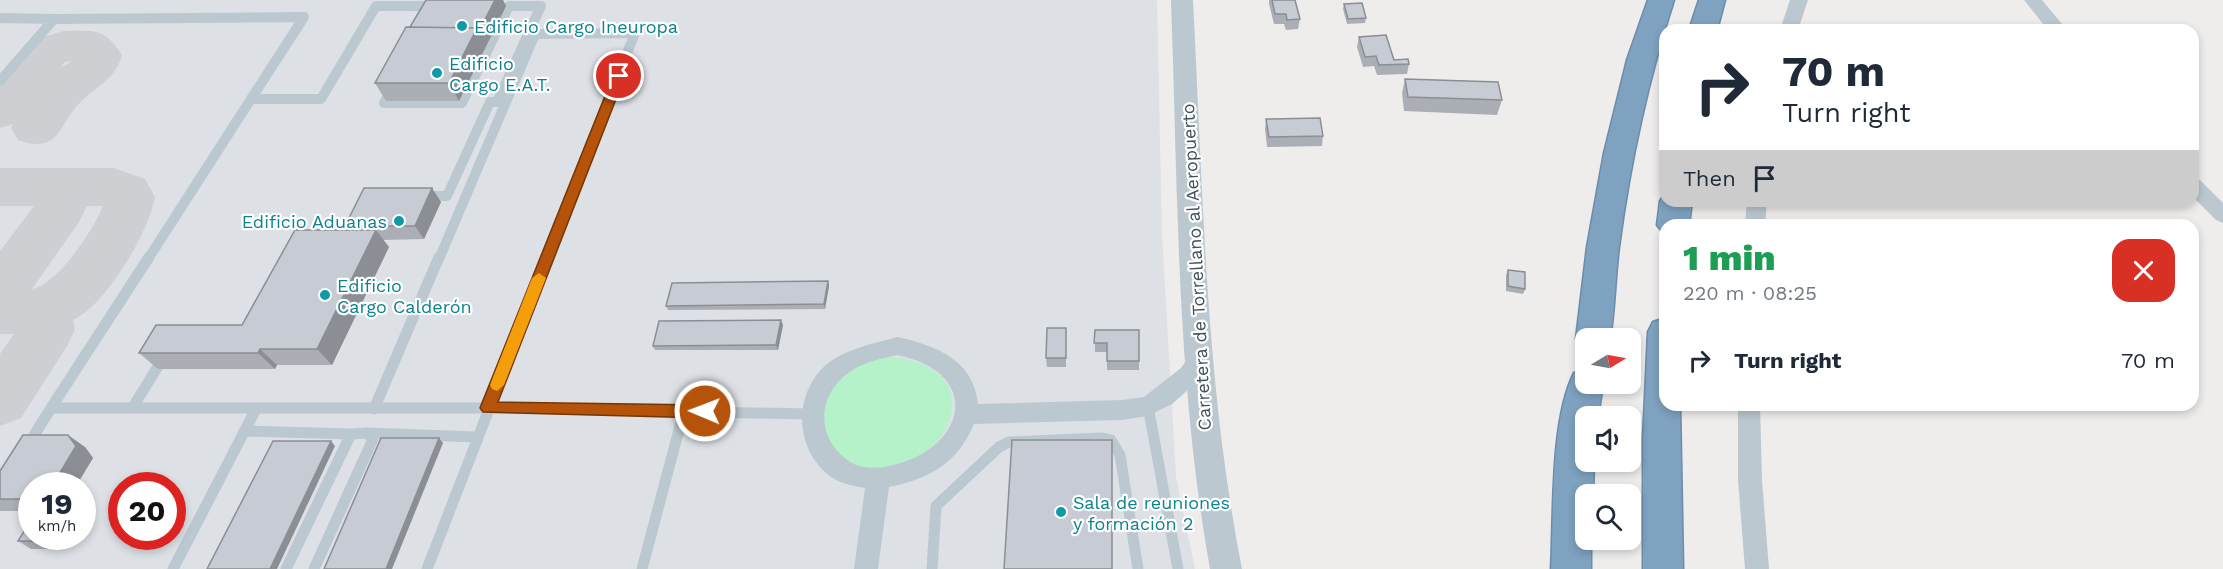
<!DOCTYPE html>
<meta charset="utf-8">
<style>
body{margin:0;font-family:"Work Sans",sans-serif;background:#f2f2f3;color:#1f2937;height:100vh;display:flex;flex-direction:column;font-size:22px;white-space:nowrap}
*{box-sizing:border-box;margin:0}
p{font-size:20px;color:#747a83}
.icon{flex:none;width:33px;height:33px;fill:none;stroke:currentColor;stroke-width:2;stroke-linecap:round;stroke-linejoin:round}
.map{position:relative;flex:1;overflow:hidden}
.panel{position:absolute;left:1659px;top:219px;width:540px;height:192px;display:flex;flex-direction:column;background:#fff;border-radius:18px;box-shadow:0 3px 9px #0003}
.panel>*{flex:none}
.banner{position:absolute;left:1659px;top:24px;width:540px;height:183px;border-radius:18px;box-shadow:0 3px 9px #0003;background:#fff;color:#1f2937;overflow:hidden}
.needle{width:39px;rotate:80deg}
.tools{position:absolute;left:1575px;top:328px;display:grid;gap:12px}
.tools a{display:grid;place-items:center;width:66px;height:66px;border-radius:12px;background:#fff;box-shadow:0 3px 9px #0003;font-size:30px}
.speed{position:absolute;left:18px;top:472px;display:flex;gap:12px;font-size:30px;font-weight:700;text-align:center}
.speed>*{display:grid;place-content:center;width:78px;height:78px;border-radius:50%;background:#fff;box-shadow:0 3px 9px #0003;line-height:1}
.speed small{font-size:15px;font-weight:400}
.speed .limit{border:9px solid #d22;background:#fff;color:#111}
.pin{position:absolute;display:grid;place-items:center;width:51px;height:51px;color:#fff;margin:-26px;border:3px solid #fff;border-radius:50%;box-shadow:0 2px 6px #0007}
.me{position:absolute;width:66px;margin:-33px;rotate:271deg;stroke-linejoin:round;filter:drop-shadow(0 0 4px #0008)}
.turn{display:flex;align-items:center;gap:21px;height:126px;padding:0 24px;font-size:27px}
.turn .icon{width:78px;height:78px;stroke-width:2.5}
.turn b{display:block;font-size:42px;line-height:51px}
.then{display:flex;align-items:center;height:57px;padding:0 24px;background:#0003;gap:12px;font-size:22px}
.round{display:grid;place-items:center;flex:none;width:63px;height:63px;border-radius:18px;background:#f2f2f3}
.head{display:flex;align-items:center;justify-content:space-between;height:102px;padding:0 24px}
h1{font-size:36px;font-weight:800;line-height:45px;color:#1e9e55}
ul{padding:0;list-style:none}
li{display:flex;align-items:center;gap:18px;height:78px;padding:0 24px}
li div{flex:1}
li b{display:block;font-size:22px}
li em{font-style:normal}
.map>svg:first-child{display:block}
</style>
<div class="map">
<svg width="2223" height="569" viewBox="0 0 2223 569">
<rect width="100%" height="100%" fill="#efecec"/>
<!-- airport -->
<path fill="#dde1e5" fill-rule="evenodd" d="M 0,0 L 1157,0 L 1162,234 L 1176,477 L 1195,569 L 0,569 ZM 32,486 L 82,486 L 82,537 L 32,537 ZM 122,486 L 172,486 L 172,537 L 122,537 Z"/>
<!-- green -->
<path fill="#b5f2ca" d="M 890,357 C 1015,368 926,507 846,460 C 831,450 825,441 824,423 C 822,380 851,364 890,357 Z"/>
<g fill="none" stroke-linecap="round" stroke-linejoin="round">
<!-- taxiway -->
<path fill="#cecfd2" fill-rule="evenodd" d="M 64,31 C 95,31 104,27 122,55 C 115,83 88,89 73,111 C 66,119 59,136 50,141 C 38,146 29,144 18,140 L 11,128 L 13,124 L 0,128 L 0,79 L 33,40 ZM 72,61 L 60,68 L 65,62 Z
M 0,168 L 114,168 L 145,179 L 155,197 C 149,232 106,305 73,320 L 75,330 L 67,346 L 21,418 L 0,426 L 0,354 L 14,334 L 0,334 L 0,251 L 34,206 L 0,206 ZM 87,206 L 103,206 C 94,229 58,284 32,289 L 79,222 Z"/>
<!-- motorway casing -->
<g stroke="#6b8dac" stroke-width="3">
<path id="motorway" d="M 1648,0 L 1674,0 C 1648,80 1630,163 1619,247 C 1615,278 1615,309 1610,339 L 1586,339 L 1586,350 L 1581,349 L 1576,339 L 1587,247 L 1604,153 L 1627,60 Z
M 1699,0 L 1725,0 L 1717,30 L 1689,30 Z
M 1665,193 L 1665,201 L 1692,201 L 1689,225 L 1665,225 L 1665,235 L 1657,225 L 1660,201 Z
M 1665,318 L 1665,405 L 1680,405 L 1683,569 L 1643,569 L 1643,439 L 1648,332 L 1653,322 Z
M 1586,368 L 1586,384 L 1603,384 L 1598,417 L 1586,417 L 1586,462 L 1594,462 L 1593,495 L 1586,495 L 1586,540 L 1591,540 L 1591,569 L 1551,569 C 1554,514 1550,421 1574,373 Z"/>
</g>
<!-- service-far1 -->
<path stroke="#bbc8d0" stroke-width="10" d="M 0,18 L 54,19 L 0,81
M 54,19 L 304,17 L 251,99
M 393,88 L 384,103 L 462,103 L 509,6 L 541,6 L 497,102 L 490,102 L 447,196 L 423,196
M 148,259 L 251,99 L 321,99 L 376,6 L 436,6
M 439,259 L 535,34 L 635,33 L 547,259"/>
<!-- service -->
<path stroke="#bbc8d0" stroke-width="11" d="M 1148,406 L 1178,569
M 133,407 L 163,358
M 51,408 L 149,257
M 374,409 L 439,257
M 244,431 L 351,434
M 367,433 L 477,437
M 28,445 L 51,408 L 488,408 L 810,414
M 173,569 L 256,409
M 286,569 L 351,434 L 367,433 L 373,439 L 314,569
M 427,569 L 548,257
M 642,569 L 684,411
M 932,569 L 936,506 L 999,447 L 1009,442 L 1101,438 L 1111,440 L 1120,455 L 1138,569"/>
<!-- minor -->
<path fill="#bbc8d0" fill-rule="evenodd" d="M 1790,0 L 1808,0 L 1798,30 L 1780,30 Z
M 2024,0 L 2042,0 L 2067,30 L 2048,30 Z
M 2193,178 L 2200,180 L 2223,203 L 2223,223 L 2216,220 L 2193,197 Z
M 1747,201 L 1767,201 L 1765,225 L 1745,225 Z
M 897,337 C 935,345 974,360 978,404 L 1122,400 L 1144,397 L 1181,368 L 1190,355 L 1198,352 L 1206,355 L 1209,361 L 1197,382 L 1172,404 L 1148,416 L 1122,420 L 974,424 C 958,463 929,479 889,487 L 878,569 L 854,569 L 865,488 C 856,486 846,485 838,481 C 799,460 791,407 818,373 C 837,350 870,345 897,337 ZM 897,355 C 986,373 965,451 889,466 C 874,469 858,469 846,459 C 810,431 821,383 862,365 C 873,360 886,358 897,355 Z
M 1738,405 L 1760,405 L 1762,480 L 1769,569 L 1745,569 L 1738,480 Z"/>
<!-- tertiary -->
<path fill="#bbc8d0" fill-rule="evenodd" d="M 1171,0 L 1193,0 C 1203,191 1205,381 1242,569 L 1210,569 C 1176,380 1178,191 1171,0 Z"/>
<!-- motorway -->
<use href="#motorway" fill="#7fa2c0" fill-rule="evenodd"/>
</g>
<!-- wall -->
<path fill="#abafb5" d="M 426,0 L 503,0 L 506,6 L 459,101 L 386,101 L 375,83 L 410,27 Z
M 1269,0 L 1295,0 L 1300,19 L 1298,29 L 1286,30 L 1284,24 L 1274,24 L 1269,4 Z
M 1344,4 L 1366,18 L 1365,23 L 1347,24 L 1343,9 Z
M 1359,37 L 1394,60 L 1409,64 L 1407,74 L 1377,75 L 1374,66 L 1363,67 L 1357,47 Z
M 1405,79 L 1502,100 L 1497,115 L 1404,111 L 1402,93 Z
M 1266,119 L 1323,136 L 1322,146 L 1267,147 L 1265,129 Z
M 441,202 L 424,239 L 383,240 L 389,247 L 332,365 L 277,365 L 275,369 L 158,369 L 139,353 L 242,325 L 348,230 L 345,226 Z
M 1508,270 L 1525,289 L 1523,294 L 1506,291 L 1506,275 Z
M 828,281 L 829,286 L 825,309 L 668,310 L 666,306 Z
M 783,325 L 778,350 L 655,350 L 653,346 Z
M 1095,330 L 1139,361 L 1139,370 L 1107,370 L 1107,352 L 1095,352 Z
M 1066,337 L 1066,367 L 1047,367 L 1046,358 Z
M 85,447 L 93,458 L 76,486 L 32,486 L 32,511 L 0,511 L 0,471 Z
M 32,537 L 57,537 L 50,549 L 31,549 L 18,541 Z"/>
<!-- shaded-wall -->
<path fill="#8b8e94" d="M 495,0 L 503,0 L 506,6 L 459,101 L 449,83 L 477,28 Z
M 432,188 L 441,202 L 424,239 L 415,226 Z
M 376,230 L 389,247 L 332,365 L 317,349 Z
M 828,281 L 829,286 L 825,309 L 824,304 Z
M 781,320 L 783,325 L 778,350 L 776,345 Z
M 260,349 L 277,365 L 275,369 L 258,353 Z
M 68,435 L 85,447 L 93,458 L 76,486 L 52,486 Z
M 439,438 L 443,443 L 392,569 L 386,569 Z
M 331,441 L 335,446 L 277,569 L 270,569 Z
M 40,537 L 57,537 L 50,549 L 38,541 Z"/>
<!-- building -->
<path fill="#c7cbd3" stroke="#8b8e94" stroke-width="1.5" d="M 426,0 L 495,0 L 479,31 L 477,28 L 410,27 Z
M 1272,0 L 1295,0 L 1300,19 L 1287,20 L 1286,14 L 1275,14 Z
M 1362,3 L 1366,18 L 1348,19 L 1344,4 Z
M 406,27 L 477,28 L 449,83 L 375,83 Z
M 1386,35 L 1394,60 L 1408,59 L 1409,64 L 1379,65 L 1376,56 L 1365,57 L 1359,37 Z
M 1405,79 L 1498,82 L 1502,100 L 1408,97 Z
M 1320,118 L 1323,136 L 1269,137 L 1266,119 Z
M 364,188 L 432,188 L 415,226 L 345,226 Z
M 295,230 L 376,230 L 317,349 L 260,349 L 258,353 L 139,353 L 156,325 L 242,325 Z
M 1508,270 L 1525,272 L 1525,289 L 1508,286 Z
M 828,281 L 824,304 L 666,306 L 672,283 Z
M 781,320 L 776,345 L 653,346 L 659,321 Z
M 1047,328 L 1066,328 L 1066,358 L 1046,358 Z
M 1095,330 L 1139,330 L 1139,361 L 1107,361 L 1107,343 L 1094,343 Z
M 23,435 L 68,435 L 76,446 L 52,486 L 32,486 L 32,499 L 0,499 L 0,471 Z
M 381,438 L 439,438 L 386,569 L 324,569 Z
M 1012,440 L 1112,440 L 1112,569 L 1004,569 Z
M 273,441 L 331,441 L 270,569 L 207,569 Z
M 32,519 L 32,537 L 40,537 L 38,541 L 18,541 Z"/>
<!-- route -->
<path fill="#b45309" stroke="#753606" stroke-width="1.5" d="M 619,72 L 625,76 L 498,402 L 705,405 L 713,411 L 705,418 L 483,412 L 480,408 L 613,76 Z"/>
<!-- slow -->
<path fill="#f59e0b" d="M 539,273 L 546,278 L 504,385 L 497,391 L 492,389 L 490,385 L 532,278 Z"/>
<!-- markers -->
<g fill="#0f9aa8" stroke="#fff" stroke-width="2">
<circle cx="462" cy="26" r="6"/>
<circle cx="437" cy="73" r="6"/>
<circle cx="399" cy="221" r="6"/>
<circle cx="325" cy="295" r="6"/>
<circle cx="1061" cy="512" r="6"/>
</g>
<g text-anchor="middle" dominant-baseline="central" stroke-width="4.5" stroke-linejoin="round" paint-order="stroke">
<!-- culture labels -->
<g font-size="18" fill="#0d838f" stroke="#fff" text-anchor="start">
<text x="474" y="26">Edificio Cargo Ineuropa</text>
<text x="449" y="63">Edificio<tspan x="449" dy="21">Cargo E.A.T.</tspan></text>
<text x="387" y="221" text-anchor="end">Edificio Aduanas</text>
<text x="337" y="285">Edificio<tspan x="337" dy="21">Cargo Calderón</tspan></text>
<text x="1073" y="502">Sala de reuniones<tspan x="1073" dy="21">y formación 2</tspan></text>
</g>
<!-- street labels -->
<g font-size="18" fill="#43515b" stroke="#fff">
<text transform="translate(1196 267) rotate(-93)">Carretera de Torrellano al Aeropuerto</text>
</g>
</g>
</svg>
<div class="tools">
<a><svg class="needle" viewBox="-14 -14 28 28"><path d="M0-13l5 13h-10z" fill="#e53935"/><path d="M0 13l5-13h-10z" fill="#747a83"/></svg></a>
<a><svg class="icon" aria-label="sound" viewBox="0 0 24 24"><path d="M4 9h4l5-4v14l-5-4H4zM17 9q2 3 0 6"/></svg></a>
<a><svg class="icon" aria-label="search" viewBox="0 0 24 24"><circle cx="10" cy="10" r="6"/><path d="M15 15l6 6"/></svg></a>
</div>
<div class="speed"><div>19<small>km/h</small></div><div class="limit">20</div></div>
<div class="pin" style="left:619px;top:76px;background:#d93025"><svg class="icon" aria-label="arrive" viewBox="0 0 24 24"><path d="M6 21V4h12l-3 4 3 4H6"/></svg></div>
<svg class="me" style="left:705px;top:411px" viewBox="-20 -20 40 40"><circle r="17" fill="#b45309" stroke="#fff" stroke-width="3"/><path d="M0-11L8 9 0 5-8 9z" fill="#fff"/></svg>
<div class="banner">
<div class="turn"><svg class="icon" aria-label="right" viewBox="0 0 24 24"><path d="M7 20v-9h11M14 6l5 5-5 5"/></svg><div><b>70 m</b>Turn right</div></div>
<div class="then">Then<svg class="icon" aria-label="arrive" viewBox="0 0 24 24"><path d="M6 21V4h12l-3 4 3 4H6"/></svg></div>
</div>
<section class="panel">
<div class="head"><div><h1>1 min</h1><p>220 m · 08:25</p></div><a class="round" style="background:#d93025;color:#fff"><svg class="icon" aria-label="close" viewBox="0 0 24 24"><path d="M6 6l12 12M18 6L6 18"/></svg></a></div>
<ul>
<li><svg class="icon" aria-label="right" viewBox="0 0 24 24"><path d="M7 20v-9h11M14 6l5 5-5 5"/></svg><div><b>Turn right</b></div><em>70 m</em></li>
</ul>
</section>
</div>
